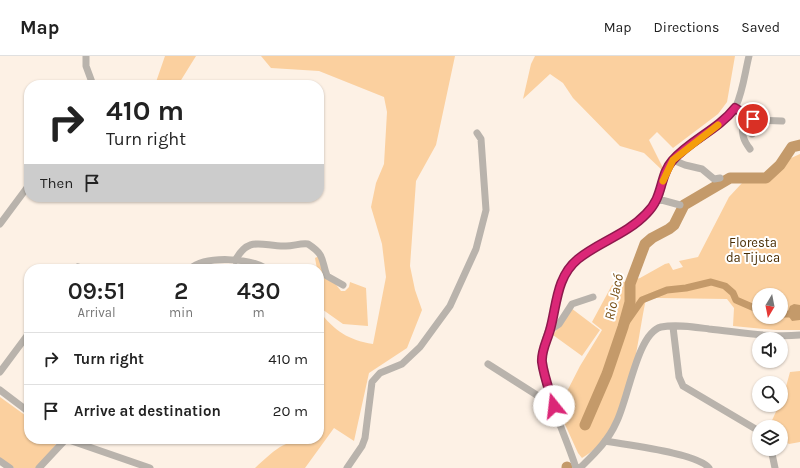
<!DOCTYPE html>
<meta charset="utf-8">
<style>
body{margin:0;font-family:Karla,sans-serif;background:#f6f6f6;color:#222;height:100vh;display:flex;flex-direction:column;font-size:15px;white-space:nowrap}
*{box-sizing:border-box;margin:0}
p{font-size:13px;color:#767676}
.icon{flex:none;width:22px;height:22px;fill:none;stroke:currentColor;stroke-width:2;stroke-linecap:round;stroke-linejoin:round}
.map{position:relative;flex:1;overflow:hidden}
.panel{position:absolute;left:24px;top:208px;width:300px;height:180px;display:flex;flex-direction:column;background:#fff;border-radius:16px;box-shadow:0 1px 3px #0004}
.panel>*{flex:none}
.hud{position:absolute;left:24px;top:24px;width:300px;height:122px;border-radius:16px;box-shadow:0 1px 3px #0004;background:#fff;color:#222;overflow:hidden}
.needle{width:26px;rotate:190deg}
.buttons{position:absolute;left:752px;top:232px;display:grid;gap:8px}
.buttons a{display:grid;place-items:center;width:36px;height:36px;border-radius:50%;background:#fff;box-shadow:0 1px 3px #0004;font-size:20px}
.pin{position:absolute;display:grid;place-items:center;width:34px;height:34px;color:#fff;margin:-17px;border:2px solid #fff;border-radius:50%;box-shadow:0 1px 4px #0007}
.me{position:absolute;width:44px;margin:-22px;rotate:344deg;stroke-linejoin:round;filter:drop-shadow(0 0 3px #0008)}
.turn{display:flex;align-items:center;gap:14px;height:84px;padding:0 16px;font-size:18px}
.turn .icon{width:52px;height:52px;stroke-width:2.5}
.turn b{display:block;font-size:28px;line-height:34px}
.then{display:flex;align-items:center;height:38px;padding:0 16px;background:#0003;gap:8px;font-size:15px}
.eta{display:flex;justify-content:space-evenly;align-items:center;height:68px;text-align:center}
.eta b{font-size:24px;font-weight:600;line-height:28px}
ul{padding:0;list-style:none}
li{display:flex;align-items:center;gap:12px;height:52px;padding:0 16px;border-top:1px solid #e0e0e0}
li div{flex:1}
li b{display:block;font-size:15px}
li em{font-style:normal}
header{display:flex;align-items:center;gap:24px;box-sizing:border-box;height:56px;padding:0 20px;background:#fff;border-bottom:1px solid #e0e0e0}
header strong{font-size:19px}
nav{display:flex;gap:22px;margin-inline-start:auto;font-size:14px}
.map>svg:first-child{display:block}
</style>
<header>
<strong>Map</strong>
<nav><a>Map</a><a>Directions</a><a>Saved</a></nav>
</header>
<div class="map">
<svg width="800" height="412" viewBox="0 0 800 412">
<rect width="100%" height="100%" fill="#fdf1e5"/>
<!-- green -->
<path fill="#fbd09f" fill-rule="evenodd" d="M 165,0 L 196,0 L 178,29 L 151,29 L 156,26 Z
M 261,0 L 455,0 L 436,89 L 416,125 L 410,210 L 415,234 L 422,254 L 407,292 L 369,317 L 354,385 L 334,372 L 305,412 L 255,412 C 279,390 285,383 319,383 L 319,255 C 335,275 348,284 373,288 L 386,221 L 382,188 L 371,151 L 376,127 L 384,108 L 387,56 L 384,41 L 319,15 L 271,12 Z
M 535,0 L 735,0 L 727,46 L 718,58 L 673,92 L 657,76 L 649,84 L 663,112 L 663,115 L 644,97 L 620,90 L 573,42 L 563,27 L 550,18 L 523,43 L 531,8 Z
M 800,98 L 800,274 L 776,274 L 733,270 L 734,252 L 727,243 L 657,242 L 646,243 C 635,293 632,374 582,402 L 578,397 L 558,353 L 580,310 L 602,274 L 592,266 L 612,229 L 640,222 L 665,208 L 669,207 L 673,214 L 683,211 L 679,205 L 698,201 L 729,141 L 742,127 L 766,121 L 789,103 ZM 759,239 L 781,239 L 781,261 L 759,261 Z
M 319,200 L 334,226 L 341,235 L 345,235 L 349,231 L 350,226 L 366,232 L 368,270 L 343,268 L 319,251 L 319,213 L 317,213 L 315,202 Z
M 571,252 L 600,274 L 582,300 L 553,279 Z
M 800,315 L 800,386 L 789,388 L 781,382 L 781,371 L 769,371 L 779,349 L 781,349 L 790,316 Z
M 0,341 L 29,362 L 29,383 L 59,384 L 39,412 L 14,412 L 0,402 Z"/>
<!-- water -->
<path fill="#c49a6a" d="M 794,248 L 800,249 L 800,264 L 792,265 L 787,258 L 790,250 Z"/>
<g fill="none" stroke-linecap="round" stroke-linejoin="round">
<!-- canal -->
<path stroke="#c49a6a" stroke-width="7" d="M 781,258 L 800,258
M 623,271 L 642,244 L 667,234 L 686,232 L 711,226 L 725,230 L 733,237 L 736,244 L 759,254"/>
<!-- river -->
<path stroke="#c49a6a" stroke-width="11" d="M 585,369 L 607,318 L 623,271 L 630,246 L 630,228 L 645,188 L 652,182 L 669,173 L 674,169 L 684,149 L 730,122 L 766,122 L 780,109 L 792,91 L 800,89
M 567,412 L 567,411"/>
<!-- street -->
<path stroke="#b9b3ac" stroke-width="7" d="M 86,0 L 86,10 L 93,29
M 735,52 L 755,64 L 782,65
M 740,55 C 746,72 737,76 750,93
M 752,78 L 753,63
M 673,104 L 685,109 L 702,113 L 714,123 L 720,122
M 658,143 L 680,149
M 0,168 L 29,129
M 235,205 C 249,178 263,191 286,190 C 294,190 300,187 308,188 C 325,199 321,203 327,220 L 343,229
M 77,213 L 78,211
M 190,213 C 206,199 250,202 267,213
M 673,271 L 679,321 L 683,330 L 759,375
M 550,274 L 559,268 L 572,248 L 593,241
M 488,308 L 554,350
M 0,316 L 29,277
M 0,334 L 29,356
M 66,383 L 150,412
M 605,385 C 626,389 698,397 709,412
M 771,393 L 775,412
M 0,405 L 10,412
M 39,412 L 66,383
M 347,412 L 362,390 L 365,382 L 372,326 L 380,317 L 402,308 L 420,291 L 450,250 L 476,193 L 486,154 L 481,83 L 477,77
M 576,412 C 567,382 540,328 542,300 C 543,285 551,270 554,256 C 557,239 560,219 574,206 C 595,187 626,179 647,158 C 651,153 656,147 659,141 C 664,128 664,112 675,102 C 689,89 729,66 736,50 C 743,35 745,16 749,0
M 580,412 C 594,398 608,385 616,367 C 628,345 637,277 661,271 C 676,268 694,271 709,273 C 739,276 770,282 800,279"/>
</g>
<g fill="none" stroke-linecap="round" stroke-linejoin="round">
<!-- route casing -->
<g stroke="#8e194d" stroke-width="10">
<path id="route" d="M 554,350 C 550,336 544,321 542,306 C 541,295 547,285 550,274 C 557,249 556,221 578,203 C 599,186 627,178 646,158 C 664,141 659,120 672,105 C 690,84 718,74 735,52 L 753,63"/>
</g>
<!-- route -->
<use href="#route" stroke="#db2777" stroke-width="7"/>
<!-- slow -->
<path stroke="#f59e0b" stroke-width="7" d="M 663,125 L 673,104 L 718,69"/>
</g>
<g text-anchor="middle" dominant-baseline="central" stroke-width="4" stroke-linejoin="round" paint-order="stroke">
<!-- park labels -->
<g font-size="13" fill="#4a2e04" stroke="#fff">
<text x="753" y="186">Floresta<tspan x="753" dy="15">da Tijuca</tspan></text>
</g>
<!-- water labels -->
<g font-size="14" font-style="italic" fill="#764d13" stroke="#fff">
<text transform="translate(614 241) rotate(-78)">Rio Jacó</text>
</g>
</g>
</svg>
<div class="buttons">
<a><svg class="needle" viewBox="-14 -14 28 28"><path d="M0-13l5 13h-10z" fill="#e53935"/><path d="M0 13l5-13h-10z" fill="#767676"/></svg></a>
<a><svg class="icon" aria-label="sound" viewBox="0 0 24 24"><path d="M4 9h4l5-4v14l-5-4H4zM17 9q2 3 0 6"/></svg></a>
<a><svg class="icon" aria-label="search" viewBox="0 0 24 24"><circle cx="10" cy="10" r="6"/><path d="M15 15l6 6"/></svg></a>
<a><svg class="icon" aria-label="layers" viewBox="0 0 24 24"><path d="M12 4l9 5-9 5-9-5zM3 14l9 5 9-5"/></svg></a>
</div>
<div class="pin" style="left:753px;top:63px;background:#d93025"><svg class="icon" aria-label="arrive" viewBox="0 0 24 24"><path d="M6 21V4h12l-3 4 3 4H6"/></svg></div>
<svg class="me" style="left:554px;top:350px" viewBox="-20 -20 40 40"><circle r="19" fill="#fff"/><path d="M0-13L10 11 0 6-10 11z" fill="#db2777"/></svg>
<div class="hud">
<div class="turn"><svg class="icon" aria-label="right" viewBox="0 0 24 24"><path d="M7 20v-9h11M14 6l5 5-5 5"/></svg><div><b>410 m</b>Turn right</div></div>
<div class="then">Then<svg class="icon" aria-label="arrive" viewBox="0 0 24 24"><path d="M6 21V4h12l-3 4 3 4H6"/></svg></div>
</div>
<section class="panel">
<div class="eta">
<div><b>09:51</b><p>Arrival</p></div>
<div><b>2</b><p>min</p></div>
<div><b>430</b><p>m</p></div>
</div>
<ul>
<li><svg class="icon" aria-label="right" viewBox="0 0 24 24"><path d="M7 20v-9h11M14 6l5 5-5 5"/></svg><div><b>Turn right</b></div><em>410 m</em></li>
<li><svg class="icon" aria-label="arrive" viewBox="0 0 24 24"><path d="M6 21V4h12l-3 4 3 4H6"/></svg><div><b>Arrive at destination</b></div><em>20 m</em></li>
</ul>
</section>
</div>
